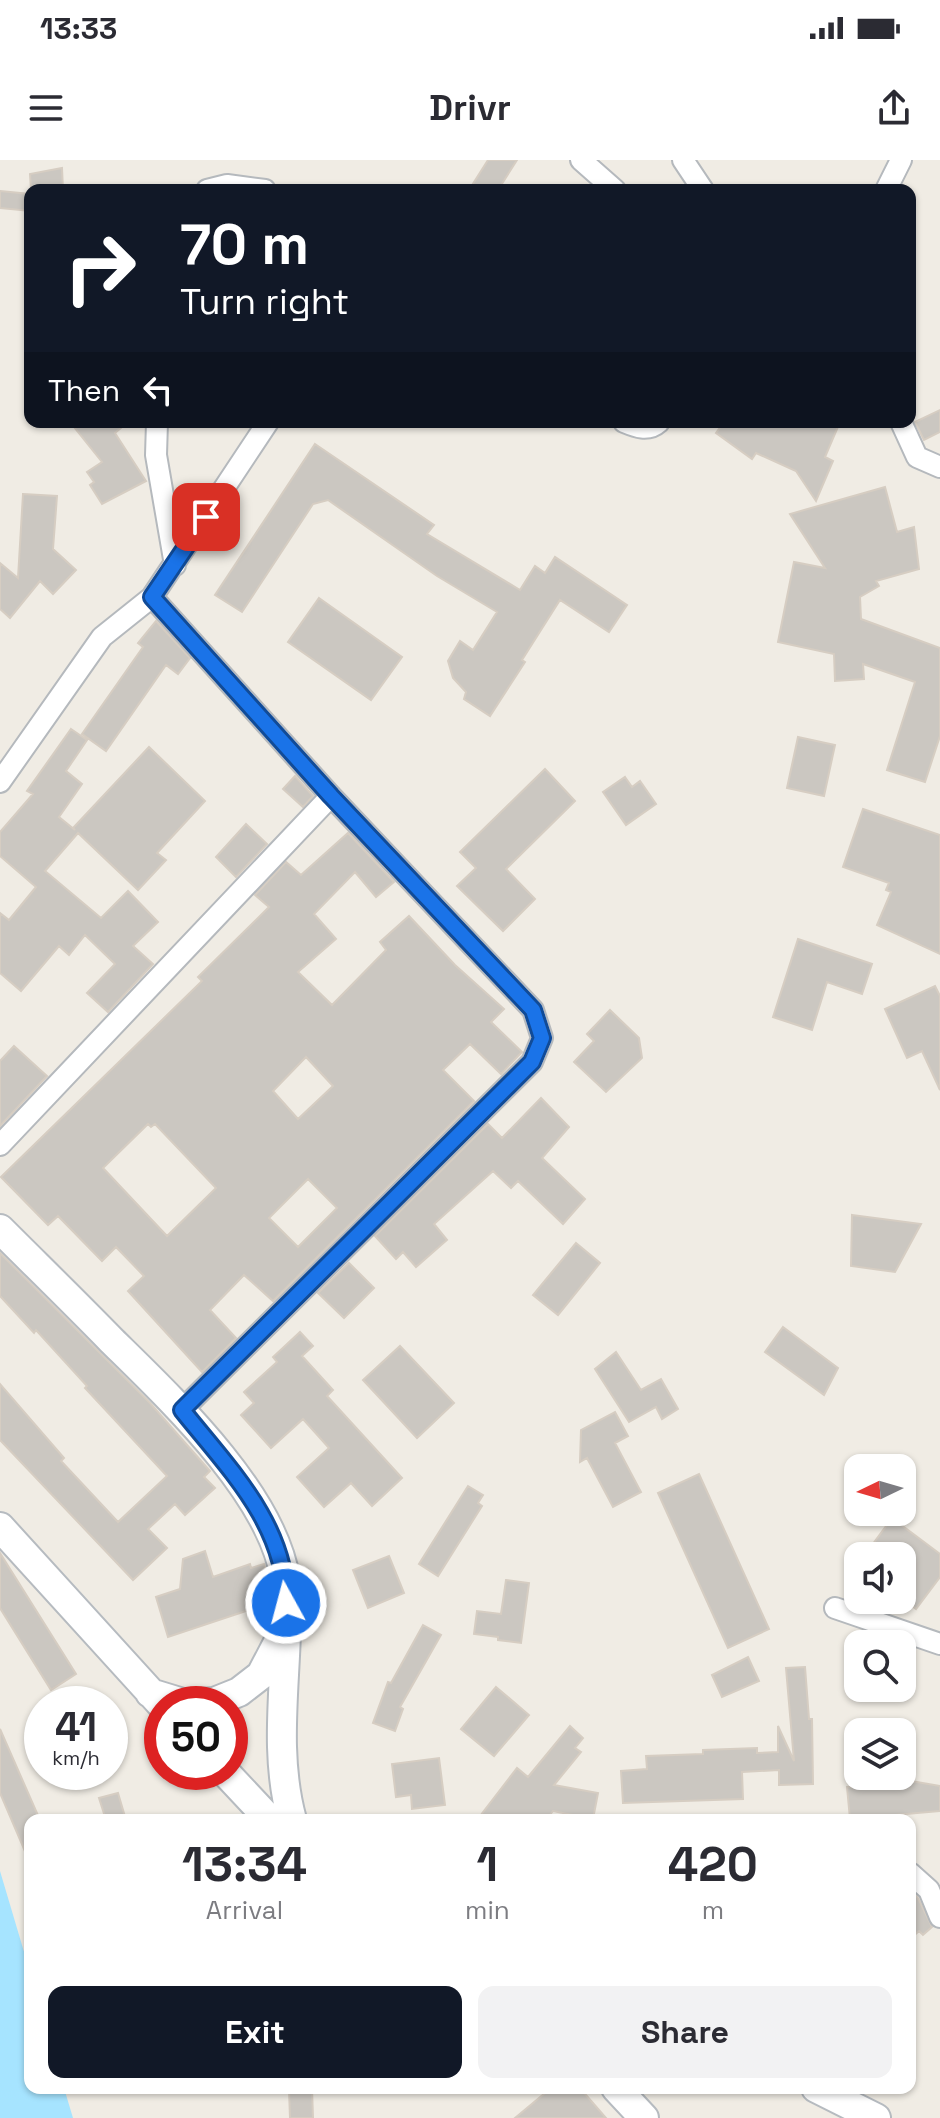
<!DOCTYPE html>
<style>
body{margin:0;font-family:"Space Grotesk",sans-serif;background:#f2f2f3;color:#2b2b33;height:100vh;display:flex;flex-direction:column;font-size:30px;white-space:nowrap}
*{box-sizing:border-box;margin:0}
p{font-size:26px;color:#7c7c81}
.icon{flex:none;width:44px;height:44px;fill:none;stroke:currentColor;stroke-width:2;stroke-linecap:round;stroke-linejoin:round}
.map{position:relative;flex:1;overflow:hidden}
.drawer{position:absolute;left:24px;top:1654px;width:892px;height:280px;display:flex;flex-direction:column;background:#fff;border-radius:16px;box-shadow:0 2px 6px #0004}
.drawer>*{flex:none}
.hud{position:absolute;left:24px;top:24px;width:892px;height:244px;border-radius:16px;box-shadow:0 2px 6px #0004;background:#111827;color:#fff;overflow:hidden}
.needle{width:52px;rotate:265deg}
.fabs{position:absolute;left:844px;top:1294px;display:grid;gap:16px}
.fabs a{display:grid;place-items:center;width:72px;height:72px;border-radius:16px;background:#fff;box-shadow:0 2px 6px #0004;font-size:40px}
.speed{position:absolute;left:24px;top:1526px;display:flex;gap:16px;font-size:40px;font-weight:700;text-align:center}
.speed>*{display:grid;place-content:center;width:104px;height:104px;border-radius:50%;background:#fff;box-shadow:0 2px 6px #0004;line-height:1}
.speed small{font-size:20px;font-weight:400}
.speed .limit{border:12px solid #d22;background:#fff;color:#111}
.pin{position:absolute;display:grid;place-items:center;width:68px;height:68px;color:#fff;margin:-34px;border-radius:16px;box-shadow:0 4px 12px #0006}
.me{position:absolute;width:88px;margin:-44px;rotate:353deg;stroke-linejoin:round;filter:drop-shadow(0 0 6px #0008)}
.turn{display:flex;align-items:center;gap:28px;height:168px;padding:0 24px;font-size:36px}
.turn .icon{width:104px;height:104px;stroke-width:2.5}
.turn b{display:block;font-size:56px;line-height:68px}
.then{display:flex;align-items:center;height:76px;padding:0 24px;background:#0003;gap:16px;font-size:30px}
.eta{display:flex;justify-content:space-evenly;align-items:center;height:136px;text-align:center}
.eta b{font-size:48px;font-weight:600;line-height:56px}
.action{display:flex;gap:16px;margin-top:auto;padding:16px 24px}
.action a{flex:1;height:92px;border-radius:16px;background:#111827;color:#fff;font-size:32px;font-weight:600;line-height:92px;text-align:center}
.action a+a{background:#f2f2f3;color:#2b2b33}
.status{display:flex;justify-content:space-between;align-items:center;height:56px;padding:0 40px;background:#fff;direction:ltr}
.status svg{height:22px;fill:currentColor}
header{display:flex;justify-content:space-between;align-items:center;height:104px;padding:0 24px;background:#fff;font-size:36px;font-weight:600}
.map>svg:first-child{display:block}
</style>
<div class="status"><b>13:33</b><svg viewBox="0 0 49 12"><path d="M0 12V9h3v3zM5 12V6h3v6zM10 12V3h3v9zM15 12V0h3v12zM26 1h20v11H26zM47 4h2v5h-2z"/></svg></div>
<header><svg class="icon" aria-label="menu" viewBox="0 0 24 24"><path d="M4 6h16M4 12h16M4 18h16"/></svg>Drivr<svg class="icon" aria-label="share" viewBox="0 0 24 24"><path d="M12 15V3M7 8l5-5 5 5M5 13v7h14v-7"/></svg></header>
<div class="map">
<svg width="940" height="1958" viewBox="0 0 940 1958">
<rect width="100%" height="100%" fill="#f0ece4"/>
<!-- water -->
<path fill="#a6e4ff" d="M 0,1711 L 30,1812 L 30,1928 L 64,1928 L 73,1958 L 0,1958 Z"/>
<!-- building -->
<path fill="#cbc7c1" stroke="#d6cdc2" stroke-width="2" fill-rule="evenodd" d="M 488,0 L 517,0 L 498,30 L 469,30 Z
M 62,8 L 63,30 L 31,30 L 30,14 Z
M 0,31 L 30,34 L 30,51 L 0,48 Z
M 940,250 L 940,272 L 924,280 L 915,262 Z
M 70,262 L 128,262 L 115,273 L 146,321 L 102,344 L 90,325 L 94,322 L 87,312 L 102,302 Z
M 724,262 L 840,262 L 825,297 L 833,301 L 816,341 L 796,311 L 756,293 L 752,299 L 716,273 Z
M 315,284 L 434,365 L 427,374 L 520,430 L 535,406 L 545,413 L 555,397 L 627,445 L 609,472 L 560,440 L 522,500 L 525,502 L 490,556 L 464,539 L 466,532 L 453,518 L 448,501 L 460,481 L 473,490 L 497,452 L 437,416 L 328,340 L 313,344 L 242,452 L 215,435 Z
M 885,327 L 897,372 L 914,367 L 919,409 L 876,421 L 879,426 L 860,437 L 861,459 L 940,488 L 940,576 L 925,622 L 887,610 L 915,522 L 863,504 L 864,519 L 835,521 L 834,494 L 778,482 L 794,402 L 825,408 L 790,354 Z
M 23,334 L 57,336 L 53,389 L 76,410 L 53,434 L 40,421 L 10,458 L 0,449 L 0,403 L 18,418 Z
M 319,438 L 402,497 L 371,540 L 288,482 Z
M 156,461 L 190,498 L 178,514 L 166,505 L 106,591 L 82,574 L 143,487 L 138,483 Z
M 71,569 L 87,580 L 66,611 L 82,624 L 59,657 L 75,670 L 73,668 L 149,587 L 205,641 L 157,693 L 166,700 L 138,730 L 78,673 L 45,711 L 101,758 L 128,731 L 158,762 L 133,786 L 153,804 L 108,852 L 87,833 L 115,804 L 85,775 L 69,795 L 59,786 L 21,831 L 0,813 L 0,753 L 9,760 L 36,727 L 0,696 L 0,672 L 33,634 L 27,631 Z
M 798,577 L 835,585 L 824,636 L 787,628 Z
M 545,609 L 575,641 L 506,709 L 535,739 L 503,771 L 457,726 L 476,708 L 460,692 Z
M 295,616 L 313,636 L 303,647 L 283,629 Z
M 625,617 L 632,627 L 640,621 L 656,644 L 626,665 L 603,632 Z
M 863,649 L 940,675 L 940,794 L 877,765 L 891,732 L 886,730 L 889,723 L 843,707 Z
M 246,664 L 267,684 L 236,717 L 216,697 Z
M 348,673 L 394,722 L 376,737 L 355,712 L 314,754 L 336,779 L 298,812 L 332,845 L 386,790 L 380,782 L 409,756 L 455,805 L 504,849 L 491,862 L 522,892 L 501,914 L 470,884 L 443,910 L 474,941 L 273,1141 L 244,1115 L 210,1150 L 236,1178 L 202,1212 L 128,1131 L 144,1116 L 116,1087 L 102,1101 L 58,1056 L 48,1065 L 1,1017 L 202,821 L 198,817 L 269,747 L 255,735 L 286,702 L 301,715 ZM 306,897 L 333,926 L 298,959 L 273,931 ZM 148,964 L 151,967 L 155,964 L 216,1028 L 167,1076 L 103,1008 ZM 308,1019 L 337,1048 L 298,1087 L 269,1058 Z
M 798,779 L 872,804 L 862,834 L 827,822 L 812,870 L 773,857 Z
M 935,826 L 940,836 L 940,930 L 922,891 L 907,898 L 885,849 Z
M 610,850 L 639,878 L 642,898 L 606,932 L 574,902 L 594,881 L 587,874 Z
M 14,886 L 47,916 L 0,966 L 0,901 Z
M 541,938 L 569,967 L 542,998 L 585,1039 L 563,1064 L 518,1021 L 511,1028 L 493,1011 L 434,1064 L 447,1080 L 416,1107 L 403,1092 L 396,1099 L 375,1076 L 488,964 L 502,978 Z
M 852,1055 L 921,1064 L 895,1112 L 851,1106 Z
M 576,1083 L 600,1103 L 558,1155 L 533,1135 Z
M 0,1093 L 150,1243 L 210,1311 L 204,1317 L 215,1328 L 185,1355 L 175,1344 L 148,1369 L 167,1388 L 133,1420 L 0,1280 L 0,1224 L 64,1298 L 61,1301 L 118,1362 L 167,1316 L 85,1228 L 87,1226 L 36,1170 L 34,1173 L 0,1136 Z
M 349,1103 L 374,1128 L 344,1158 L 318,1133 Z
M 783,1167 L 838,1208 L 824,1235 L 765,1192 Z
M 300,1172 L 313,1186 L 302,1196 L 333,1230 L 327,1236 L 402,1318 L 372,1346 L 351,1323 L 324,1347 L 297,1317 L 329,1288 L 303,1259 L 271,1288 L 241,1255 L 254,1243 L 244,1232 L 277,1202 L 273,1197 Z
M 400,1186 L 454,1243 L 417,1278 L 363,1220 Z
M 616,1192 L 641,1230 L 661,1219 L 678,1249 L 662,1259 L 656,1247 L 629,1262 L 595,1209 Z
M 615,1252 L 628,1276 L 615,1283 L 641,1332 L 613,1347 L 587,1298 L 580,1302 L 581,1270 Z
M 699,1314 L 769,1469 L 728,1488 L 658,1333 Z
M 468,1326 L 483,1335 L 478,1343 L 482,1346 L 438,1416 L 419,1404 Z
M 892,1358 L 940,1394 L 940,1417 L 916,1449 L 902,1438 L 902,1396 L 864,1396 Z
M 205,1391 L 213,1417 L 250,1404 L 251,1408 L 264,1404 L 268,1421 L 269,1428 L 266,1429 L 270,1443 L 168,1477 L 156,1437 L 180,1429 L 183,1399 Z
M 0,1393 L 76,1514 L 51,1530 L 0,1448 Z
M 389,1396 L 404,1433 L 368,1448 L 353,1410 Z
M 506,1420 L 529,1423 L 521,1483 L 498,1480 L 498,1477 L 474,1474 L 477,1451 L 501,1454 Z
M 423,1465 L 441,1475 L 400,1547 L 403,1549 L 395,1571 L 373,1563 L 388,1522 L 391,1523 Z
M 748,1497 L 759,1521 L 722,1537 L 712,1515 Z
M 805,1507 L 809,1559 L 812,1559 L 813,1624 L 779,1625 L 779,1610 L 742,1612 L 743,1639 L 623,1643 L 621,1611 L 647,1609 L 646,1596 L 703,1594 L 703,1590 L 757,1588 L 757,1593 L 778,1592 L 778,1566 L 794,1601 L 786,1508 Z
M 496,1527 L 529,1555 L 494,1596 L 461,1569 Z
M 570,1566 L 583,1578 L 575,1588 L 581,1592 L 554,1625 L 598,1633 L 593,1659 L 553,1651 L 546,1660 L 477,1660 L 517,1608 L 528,1617 Z
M 0,1569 L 40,1660 L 30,1660 L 30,1703 L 0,1633 Z
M 439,1598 L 445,1645 L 412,1649 L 411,1635 L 396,1637 L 392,1604 Z
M 894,1618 L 940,1626 L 940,1651 L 850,1659 L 847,1627 L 895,1623 Z
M 118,1633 L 126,1660 L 106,1660 L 99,1638 Z
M 910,1730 L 918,1738 L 932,1767 L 923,1775 L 919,1771 L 910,1779 Z
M 312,1928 L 313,1958 L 290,1958 L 289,1930 Z
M 551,1928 L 580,1928 L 606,1958 L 515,1958 Z"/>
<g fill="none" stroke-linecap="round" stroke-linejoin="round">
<!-- minor casing -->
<g stroke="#b5b9bd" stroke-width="24">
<path id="minor" d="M 581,0 L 615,30
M 683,0 L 703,30
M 207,30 L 227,25 L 265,30
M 886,30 L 901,0
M 157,262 L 156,295 L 175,405
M 624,262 C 636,267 648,272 659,262
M 901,262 L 917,297 L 940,307
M 152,437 L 331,636 L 533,850 L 542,878 L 532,902 L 182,1250
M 0,622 L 102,477 L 152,437 L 268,262
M 0,985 L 331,636
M 835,1448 L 940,1484
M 910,1713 L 929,1730 L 940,1757"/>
</g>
<!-- secondary casing -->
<g stroke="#b6bbc0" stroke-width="32">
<path id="secondary" d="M 0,1069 C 37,1106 75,1143 112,1181 C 171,1239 272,1334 285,1418 C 288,1435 286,1455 286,1473 C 284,1536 275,1598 292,1660
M 0,1367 L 162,1545
M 150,1533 L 186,1544 L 214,1542 L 239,1532 L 261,1515 L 283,1473
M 225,1612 L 270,1660
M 616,1928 L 644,1958
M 816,1928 L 876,1958"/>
</g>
<!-- minor -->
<use href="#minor" stroke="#fff" stroke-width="20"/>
<!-- secondary -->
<use href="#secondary" stroke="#fff" stroke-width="28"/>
</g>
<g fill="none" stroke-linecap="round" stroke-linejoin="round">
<!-- route casing -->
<g stroke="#114b97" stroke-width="20">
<path id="route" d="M 206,357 L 152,437 L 331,636 L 533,850 L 542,878 L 532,902 L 182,1250 C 228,1308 286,1364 286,1443"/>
</g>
<!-- route -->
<use href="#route" stroke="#1a73e8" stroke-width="14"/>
</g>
</svg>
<div class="fabs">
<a><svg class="needle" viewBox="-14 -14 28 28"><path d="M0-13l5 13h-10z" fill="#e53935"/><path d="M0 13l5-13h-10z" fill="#7c7c81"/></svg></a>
<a><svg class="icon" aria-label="sound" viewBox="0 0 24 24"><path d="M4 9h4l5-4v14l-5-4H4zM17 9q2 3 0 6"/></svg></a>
<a><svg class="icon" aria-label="search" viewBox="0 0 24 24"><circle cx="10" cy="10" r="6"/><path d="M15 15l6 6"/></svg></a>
<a><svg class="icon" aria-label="layers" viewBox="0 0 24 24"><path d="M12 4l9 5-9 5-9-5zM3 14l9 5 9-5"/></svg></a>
</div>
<div class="speed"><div>41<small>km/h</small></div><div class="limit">50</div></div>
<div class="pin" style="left:206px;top:357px;background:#d93025"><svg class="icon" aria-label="arrive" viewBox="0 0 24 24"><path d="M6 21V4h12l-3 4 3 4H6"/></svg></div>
<svg class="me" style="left:286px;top:1443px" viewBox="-20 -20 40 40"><circle r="17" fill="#1a73e8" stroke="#fff" stroke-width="3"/><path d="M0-11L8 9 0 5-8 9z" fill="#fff"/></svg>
<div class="hud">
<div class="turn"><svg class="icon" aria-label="right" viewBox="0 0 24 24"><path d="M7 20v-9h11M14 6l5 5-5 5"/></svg><div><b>70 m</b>Turn right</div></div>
<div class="then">Then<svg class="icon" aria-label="left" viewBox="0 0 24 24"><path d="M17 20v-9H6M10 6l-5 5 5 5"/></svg></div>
</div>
<section class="drawer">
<div class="eta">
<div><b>13:34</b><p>Arrival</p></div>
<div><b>1</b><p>min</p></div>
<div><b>420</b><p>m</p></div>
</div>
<div class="action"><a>Exit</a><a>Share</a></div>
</section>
</div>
